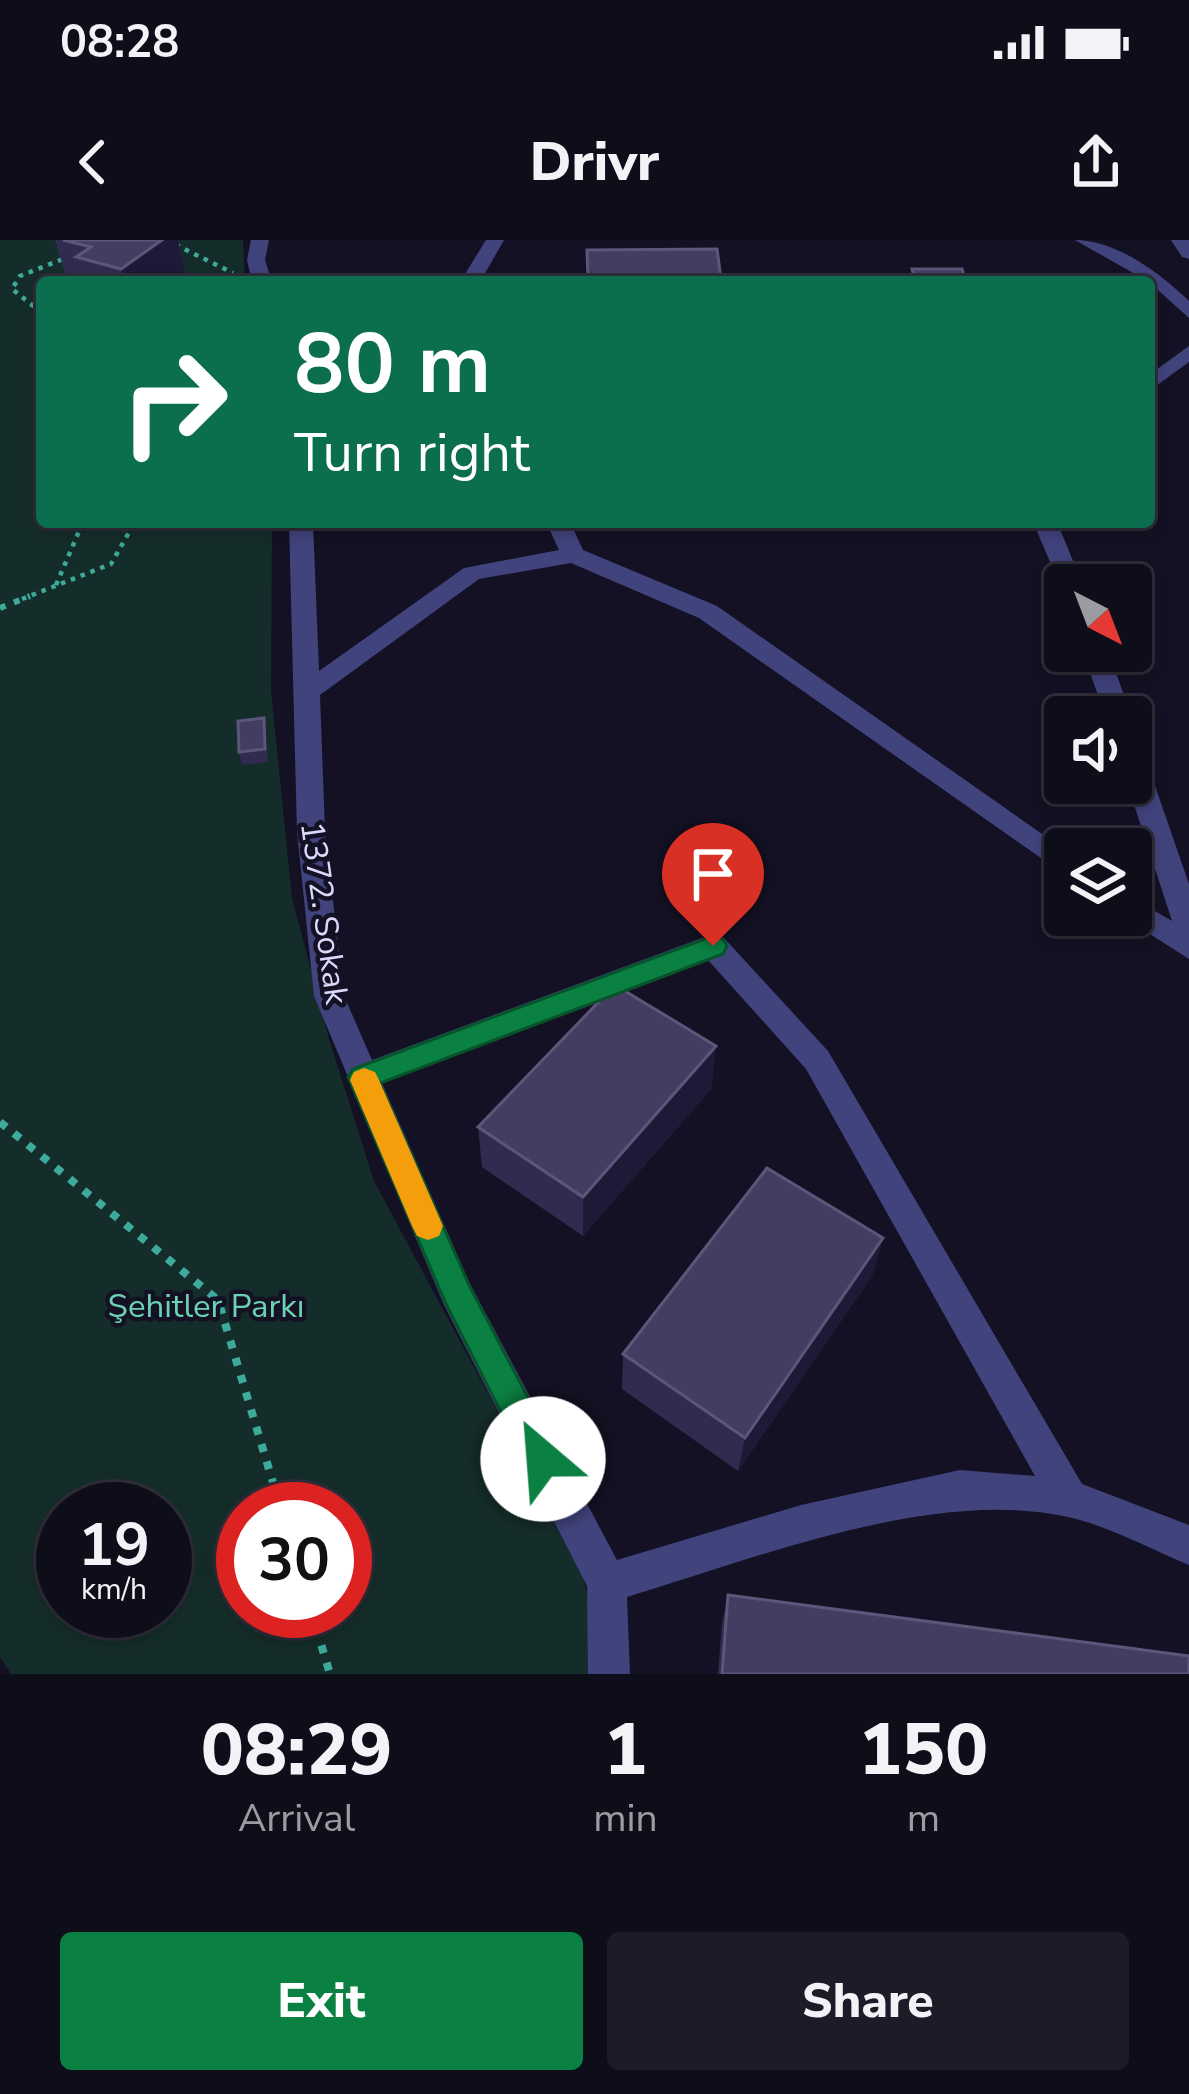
<!DOCTYPE html>
<meta charset="utf-8">
<style>
body{margin:0;font-family:"Nunito Sans",sans-serif;background:#1c1b27;color:#f1f3f6;height:100vh;display:flex;flex-direction:column;font-size:45px;white-space:nowrap}
*{box-sizing:border-box;margin:0}
p{font-size:39px;color:#9b9ca2}
.icon{flex:none;width:66px;height:66px;fill:none;stroke:currentColor;stroke-width:2;stroke-linecap:round;stroke-linejoin:round}
.map{position:relative;height:1434px;overflow:hidden}
.side{display:flex;flex-direction:column;background:#0e0d1a;flex:1}
.side>*{flex:none}
.top-card{position:absolute;left:36px;top:36px;width:1119px;height:252px;border-radius:12px;box-shadow:0 6px 18px #0003,0 0 0 3px #2e2d39;background:#0b6e4f;color:#fff;overflow:hidden}
.needle{width:78px;rotate:138deg}
.controls{position:absolute;left:1044px;top:324px;display:grid;gap:24px}
.controls a{display:grid;place-items:center;width:108px;height:108px;border-radius:12px;background:#0e0d1a;box-shadow:0 6px 18px #0003,0 0 0 3px #2e2d39;font-size:60px}
.speed{position:absolute;left:36px;top:1242px;display:flex;gap:24px;font-size:60px;font-weight:700;text-align:center}
.speed>*{display:grid;place-content:center;width:156px;height:156px;border-radius:50%;background:#0e0d1a;box-shadow:0 6px 18px #0003,0 0 0 3px #2e2d39;line-height:1}
.speed small{font-size:30px;font-weight:400}
.speed .limit{border:18px solid #d22;background:#fff;color:#111}
.pin{position:absolute;display:grid;place-items:center;width:102px;height:102px;color:#fff;margin:-123px -51px;border-radius:50% 50% 50% 0;rotate:-45deg;box-shadow:0 0 12px #0007}
.pin .icon{rotate:45deg}
.me{position:absolute;width:132px;margin:-66px;rotate:333deg;stroke-linejoin:round;filter:drop-shadow(0 0 9px #0008)}
.turn{display:flex;align-items:center;gap:42px;height:252px;padding:0 60px;font-size:54px}
.turn .icon{width:156px;height:156px;stroke-width:2.5}
.turn b{display:block;font-size:84px;line-height:102px}
.eta{display:flex;justify-content:space-evenly;align-items:center;height:204px;text-align:center}
.eta b{font-size:72px;font-weight:800;line-height:84px}
.button{display:flex;gap:24px;margin-top:auto;padding:24px 60px}
.button a{flex:1;height:138px;border-radius:12px;background:#0b8043;color:#fff;font-size:48px;font-weight:800;line-height:138px;text-align:center}
.button a+a{background:#1c1b27;color:#f1f3f6}
.status{display:flex;justify-content:space-between;align-items:center;height:84px;padding:0 60px;background:#0e0d1a;direction:ltr}
.status svg{height:33px;fill:currentColor}
header{display:flex;justify-content:space-between;align-items:center;height:156px;padding:0 60px;background:#0e0d1a;font-size:54px;font-weight:800}
.map>svg:first-child{display:block}
</style>
<div class="status"><b>08:28</b><svg viewBox="0 0 49 12"><path d="M0 12V9h3v3zM5 12V6h3v6zM10 12V3h3v9zM15 12V0h3v12zM26 1h20v11H26zM47 4h2v5h-2z"/></svg></div>
<header><svg class="icon" aria-label="back" viewBox="0 0 24 24"><path d="M15 5l-7 7 7 7"/></svg>Drivr<svg class="icon" aria-label="share" viewBox="0 0 24 24"><path d="M12 15V3M7 8l5-5 5 5M5 13v7h14v-7"/></svg></header>
<div class="map">
<svg width="1189" height="1434" viewBox="0 0 1189 1434">
<rect width="100%" height="100%" fill="#131123"/>
<!-- green -->
<path fill="#152d2a" fill-rule="evenodd" d="M 0,0 L 243,0 L 245,42 L 42,42 L 42,282 L 272,282 L 271,451 L 292,658 L 329,799 L 374,941 L 581,1327 L 594,1386 L 590,1434 L 11,1434 L 0,1417 ZM 63,1269 L 165,1269 L 165,1371 L 63,1371 ZM 243,1269 L 345,1269 L 345,1371 L 243,1371 Z"/>
<g fill="none" stroke-linecap="round" stroke-linejoin="round">
<!-- path-far2 -->
<path stroke="#3daa9c" stroke-width="4.5" stroke-dasharray="4.5 6" stroke-linecap="butt" d="M 166,0 L 233,33
M 42,73 L 12,49 L 20,36 L 68,17
M 56,345 L 83,282
M 22,359 L 111,324 L 135,282"/>
<!-- path-far1 -->
<path stroke="#3daa9c" stroke-width="6" stroke-dasharray="6 9" stroke-linecap="butt" d="M 0,368 L 30,356"/>
<!-- path -->
<path stroke="#3daa9c" stroke-width="8" stroke-dasharray="8 10" stroke-linecap="butt" d="M 0,882 L 218,1060 L 281,1269
M 311,1371 L 330,1434"/>
<!-- minor -->
<path fill="#41437d" fill-rule="evenodd" d="M 251,0 L 269,0 L 265,20 L 272,42 L 252,42 L 247,20 Z
M 486,0 L 504,0 L 480,42 L 460,42 Z
M 1075,0 C 1116,0 1160,33 1189,61 L 1189,78 L 1149,42 Z
M 1171,0 L 1189,0 L 1189,19 L 1182,17 Z
M 1189,106 L 1189,122 L 1149,151 L 1149,135 Z
M 289,282 L 313,282 L 319,431 L 464,328 L 559,310 L 546,282 L 570,282 L 583,310 L 717,366 L 1065,610 L 1065,635 L 699,378 L 571,323 L 479,339 L 320,455 L 325,592 L 344,756 L 372,820 L 702,698 L 724,698 L 828,811 L 1082,1244 L 1189,1285 L 1189,1325 C 1150,1309 1109,1286 1068,1277 C 934,1247 757,1318 627,1357 L 630,1434 L 588,1434 L 587,1346 L 444,1065 L 314,756 L 297,592 ZM 708,720 L 806,829 L 1035,1236 L 960,1230 L 801,1265 L 617,1320 L 470,1044 L 382,843 Z
M 1033,282 L 1057,282 L 1083,345 L 1065,345 L 1062,350 Z
M 1082,411 L 1108,411 L 1132,477 L 1131,479 L 1106,477 Z
M 1131,505 L 1144,514 L 1189,644 L 1189,719 L 1120,675 L 1131,675 L 1131,657 L 1172,681 L 1127,543 L 1131,543 Z"/>
</g>
<!-- wall -->
<path fill="#312c4f" d="M 55,0 L 178,0 L 185,32 L 172,42 L 73,42 L 67,40 Z
M 717,9 L 721,42 L 587,42 L 587,10 Z
M 264,478 L 268,522 L 242,525 L 239,512 Z
M 712,848 L 583,996 L 482,927 L 478,887 Z
M 883,998 L 872,1036 L 738,1231 L 622,1149 L 623,1114 Z
M 728,1355 L 1189,1434 L 718,1434 L 722,1383 Z"/>
<!-- shaded-wall -->
<path fill="#1d1936" d="M 162,0 L 178,0 L 185,32 L 172,42 L 124,42 L 121,29 Z
M 716,806 L 712,848 L 583,996 L 583,957 Z
M 883,998 L 872,1036 L 738,1231 L 745,1198 Z"/>
<!-- building -->
<path fill="#433e61" stroke="#5b567a" stroke-width="3" d="M 63,0 L 162,0 L 121,29 L 76,17 L 91,7 Z
M 717,9 L 721,39 L 588,40 L 587,10 Z
M 912,29 L 962,29 L 966,42 L 916,42 Z
M 264,478 L 265,509 L 239,512 L 238,481 Z
M 615,745 L 716,806 L 583,957 L 478,887 Z
M 767,928 L 883,998 L 745,1198 L 623,1114 Z
M 728,1355 L 1189,1416 L 1189,1434 L 722,1434 Z"/>
<!-- route -->
<path fill="#0b8043" stroke="#07532c" stroke-width="3" d="M 713,696 L 723,699 L 727,706 L 723,714 L 380,843 L 469,1045 L 560,1219 L 555,1231 L 543,1236 L 531,1231 L 446,1064 L 348,837 L 353,829 Z"/>
<!-- slow -->
<path fill="#f59e0b" d="M 364,828 L 375,832 L 379,840 L 443,986 L 439,996 L 428,1000 L 417,996 L 412,986 L 350,840 L 354,832 Z"/>
<g text-anchor="middle" dominant-baseline="central" stroke-width="9" stroke-linejoin="round" paint-order="stroke">
<!-- street labels -->
<g font-size="33" fill="#dad8fb" stroke="#131123">
<text transform="translate(324 673) rotate(82)">1372. Sokak</text>
</g>
<!-- park labels -->
<g font-size="33" fill="#6bd3b3" stroke="#131123">
<text x="206" y="1066">Şehitler Parkı</text>
</g>
</g>
</svg>
<div class="controls">
<a><svg class="needle" viewBox="-14 -14 28 28"><path d="M0-13l5 13h-10z" fill="#e53935"/><path d="M0 13l5-13h-10z" fill="#9b9ca2"/></svg></a>
<a><svg class="icon" aria-label="sound" viewBox="0 0 24 24"><path d="M4 9h4l5-4v14l-5-4H4zM17 9q2 3 0 6"/></svg></a>
<a><svg class="icon" aria-label="layers" viewBox="0 0 24 24"><path d="M12 4l9 5-9 5-9-5zM3 14l9 5 9-5"/></svg></a>
</div>
<div class="speed"><div>19<small>km/h</small></div><div class="limit">30</div></div>
<div class="pin" style="left:713px;top:706px;background:#d93025"><svg class="icon" aria-label="arrive" viewBox="0 0 24 24"><path d="M6 21V4h12l-3 4 3 4H6"/></svg></div>
<svg class="me" style="left:543px;top:1219px" viewBox="-20 -20 40 40"><circle r="19" fill="#fff"/><path d="M0-13L10 11 0 6-10 11z" fill="#0b8043"/></svg>
<div class="top-card">
<div class="turn"><svg class="icon" aria-label="right" viewBox="0 0 24 24"><path d="M7 20v-9h11M14 6l5 5-5 5"/></svg><div><b>80 m</b>Turn right</div></div>
</div>
</div>
<section class="side">
<div class="eta">
<div><b>08:29</b><p>Arrival</p></div>
<div><b>1</b><p>min</p></div>
<div><b>150</b><p>m</p></div>
</div>
<div class="button"><a>Exit</a><a>Share</a></div>
</section>
